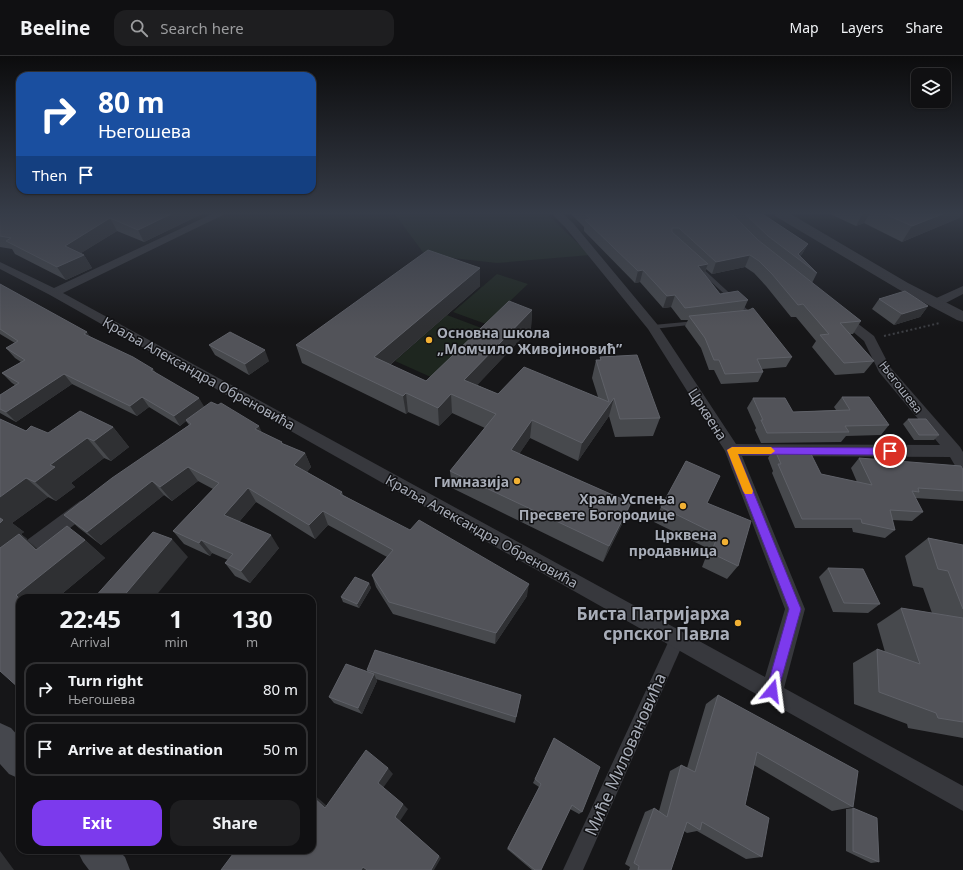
<!DOCTYPE html>
<meta charset="utf-8">
<style>
body{margin:0;font-family:"Noto Sans",sans-serif;background:#1e1e20;color:#f1f3f6;height:100vh;display:flex;flex-direction:column;font-size:15px;white-space:nowrap}
*{box-sizing:border-box;margin:0}
p{font-size:13px;color:#9c9d9f}
.icon{flex:none;width:22px;height:22px;fill:none;stroke:currentColor;stroke-width:2;stroke-linecap:round;stroke-linejoin:round}
.map{position:relative;flex:1;overflow:hidden}
.details{position:absolute;left:16px;top:538px;width:300px;height:260px;display:flex;flex-direction:column;background:#101012;border-radius:12px;box-shadow:0 1px 3px #0004,0 0 0 1px #303032}
.details>*{flex:none}
.top-card{position:absolute;left:16px;top:16px;width:300px;height:122px;border-radius:12px;box-shadow:0 1px 3px #0004,0 0 0 1px #303032;background:#1a4fa0;color:#fff;overflow:hidden}
.controls{position:absolute;left:911px;top:12px;display:grid;gap:8px}
.controls a{display:grid;place-items:center;width:40px;height:40px;border-radius:8px;background:#101012;box-shadow:0 1px 3px #0004,0 0 0 1px #303032;font-size:20px}
.pin{position:absolute;display:grid;place-items:center;width:34px;height:34px;color:#fff;margin:-17px;border:2px solid #fff;border-radius:50%;box-shadow:0 1px 4px #0007}
.me{position:absolute;width:44px;margin:-22px;rotate:16deg;stroke-linejoin:round;filter:drop-shadow(0 0 3px #0008)}
.turn{display:flex;align-items:center;gap:14px;height:84px;padding:0 16px;font-size:18px}
.turn .icon{width:52px;height:52px;stroke-width:2.5}
.turn b{display:block;font-size:28px;line-height:34px}
.then{display:flex;align-items:center;height:38px;padding:0 16px;background:#0003;gap:8px;font-size:15px}
.eta{display:flex;justify-content:space-evenly;align-items:center;height:68px;text-align:center}
.eta b{font-size:24px;font-weight:700;line-height:28px}
.primary-button{display:flex;gap:8px;margin-top:auto;padding:8px 16px}
.primary-button a{flex:1;height:46px;border-radius:12px;background:#7c3aed;color:#fff;font-size:16px;font-weight:700;line-height:46px;text-align:center}
.primary-button a+a{background:#1e1e20;color:#f1f3f6}
ul{padding:0;list-style:none}
li{display:flex;align-items:center;gap:12px;height:54px;margin:0 8px 6px;padding:0 8px;border:2px solid #303032;border-radius:12px}
li div{flex:1}
li b{display:block;font-size:15px}
li em{font-style:normal}
header{display:flex;align-items:center;gap:24px;box-sizing:border-box;height:56px;padding:0 20px;background:#101012;border-bottom:1px solid #303032}
header strong{font-size:19px}
nav{display:flex;gap:22px;margin-inline-start:auto;font-size:14px}
.search{width:280px;height:36px;background:#1e1e20;display:flex;align-items:center;gap:10px;box-sizing:border-box;padding:0 14px;border-radius:12px;color:#9c9d9f;font-size:15px}
.map>svg:first-child{display:block}
</style>
<header>
<strong>Beeline</strong>
<div class="search"><svg class="icon" aria-label="search" viewBox="0 0 24 24"><circle cx="10" cy="10" r="6"/><path d="M15 15l6 6"/></svg>Search here</div>
<nav><a>Map</a><a>Layers</a><a>Share</a></nav>
</header>
<div class="map">
<svg width="963" height="814" viewBox="0 0 963 814">
<rect width="100%" height="100%" fill="#161618"/>
<!-- green -->
<path fill="#1e261f" d="M 394,157 L 546,157 L 590,199 L 497,207 L 425,199 Z
M 497,218 L 528,228 L 486,268 L 453,256 Z
M 447,259 L 484,273 L 433,322 L 395,305 Z"/>
<g fill="none" stroke-linecap="round" stroke-linejoin="round">
<!-- path -->
<path stroke="#3d3f44" stroke-width="2" stroke-dasharray="2 2.5" stroke-linecap="butt" d="M 884,280 L 940,267"/>
<!-- service -->
<path fill="#37383d" fill-rule="evenodd" d="M 695,209 L 699,209 L 750,256 L 751,257 C 749,261 745,263 741,262 L 741,260 L 745,257 L 695,211 Z
M 696,265 L 698,266 L 698,268 L 653,273 L 650,271 L 653,269 Z"/>
<!-- pedestrian -->
<path fill="#37383d" fill-rule="evenodd" d="M 677,575 L 682,578 L 685,583 L 583,814 L 563,814 L 672,578 Z"/>
<!-- minor -->
<path fill="#37383d" fill-rule="evenodd" d="M 214,157 L 227,157 L 63,237 L 765,621 L 785,553 L 725,395 L 648,273 L 565,171 L 551,157 L 562,157 L 573,167 L 657,268 L 736,388 L 940,389 L 879,316 L 864,285 L 834,260 L 836,257 L 844,257 L 874,280 L 890,311 L 960,391 L 963,396 L 963,415 L 957,413 L 950,401 L 742,400 L 805,553 L 784,632 L 963,730 L 963,755 L 50,239 L 0,213 L 0,206 L 54,232 Z
M 963,230 L 963,238 L 940,250 L 932,250 L 930,247 L 932,244 Z
M 86,443 L 92,445 L 95,450 L 92,455 L 7,521 L 0,523 L 0,504 L 80,445 Z"/>
<!-- tertiary -->
<path fill="#37383d" fill-rule="evenodd" d="M 774,157 L 789,157 L 908,227 L 963,255 L 963,266 L 957,264 L 898,233 L 775,160 Z"/>
<!-- secondary -->
<path fill="#45474d" fill-rule="evenodd" d="M 0,667 L 11,672 L 20,682 L 20,723 L 9,718 L 0,708 Z
M 77,794 L 118,794 L 125,801 L 130,814 L 89,814 L 83,806 Z"/>
</g>
<!-- wall -->
<path fill="#47494d" d="M 0,157 L 204,157 L 144,186 L 117,175 L 81,197 L 84,199 L 92,212 L 66,224 L 15,198 L 12,193 L 0,191 Z
M 570,157 L 761,157 L 808,188 L 802,198 L 800,200 L 817,217 L 812,227 L 861,265 L 853,278 L 850,278 L 874,305 L 864,317 L 835,319 L 812,291 L 816,285 L 796,261 L 791,261 L 766,230 L 754,217 L 745,211 L 712,218 L 706,213 L 704,218 L 720,238 L 748,244 L 743,255 L 792,301 L 786,311 L 762,313 L 763,316 L 758,326 L 721,328 L 714,314 L 709,314 L 701,292 L 685,270 L 688,264 L 681,264 L 671,251 L 663,252 L 640,226 L 635,227 L 584,175 L 584,171 Z
M 828,157 L 962,157 L 959,162 L 902,186 L 864,167 L 856,170 Z
M 480,212 L 480,230 L 390,309 L 426,325 L 532,254 L 531,272 L 477,329 L 498,338 L 598,341 L 592,322 L 596,304 L 600,304 L 600,301 L 660,362 L 653,380 L 615,381 L 609,360 L 578,405 L 530,382 L 519,398 L 631,447 L 624,464 L 603,506 L 452,432 L 450,415 L 485,372 L 452,357 L 439,370 L 408,356 L 406,358 L 302,307 L 296,289 Z
M 0,228 L 91,281 L 153,313 L 156,317 L 204,351 L 282,386 L 283,388 L 305,397 L 311,411 L 307,416 L 342,436 L 343,439 L 527,540 L 495,588 L 393,558 L 376,531 L 372,519 L 387,501 L 328,469 L 315,483 L 256,446 L 239,466 L 279,492 L 250,527 L 235,520 L 225,507 L 228,504 L 212,497 L 210,500 L 184,488 L 173,475 L 213,433 L 198,425 L 172,445 L 164,439 L 101,489 L 79,472 L 64,459 L 189,369 L 186,365 L 180,370 L 149,351 L 137,360 L 72,328 L 16,366 L 0,357 L 0,339 L 15,329 L 12,327 L 2,317 L 21,306 L 15,302 L 6,292 L 15,287 L 0,278 Z
M 879,243 L 928,250 L 920,261 L 894,269 L 872,253 Z
M 209,289 L 269,305 L 249,319 L 215,299 Z
M 842,341 L 889,369 L 881,379 L 846,380 L 841,386 L 761,387 L 755,374 L 756,372 L 747,352 L 753,342 L 793,356 L 836,354 L 834,351 Z
M 0,363 L 26,375 L 48,377 L 113,371 L 129,391 L 111,405 L 104,402 L 71,427 L 75,431 L 56,445 L 48,441 L 12,467 L 24,476 L 21,478 L 27,483 L 26,483 L 38,493 L 85,484 L 105,502 L 57,542 L 20,542 Z
M 908,363 L 939,379 L 934,384 L 914,384 L 903,368 Z
M 774,392 L 821,418 L 857,426 L 851,412 L 859,402 L 963,414 L 963,445 L 915,442 L 923,456 L 912,465 L 892,464 L 895,474 L 885,482 L 853,476 L 852,472 L 795,472 L 772,417 L 773,415 L 768,402 Z
M 707,447 L 738,510 L 727,523 L 702,511 L 709,493 L 654,466 L 661,451 Z
M 928,482 L 963,489 L 963,682 L 908,672 L 907,668 L 854,648 L 853,607 L 877,593 L 885,596 L 877,568 L 901,552 L 932,557 L 923,532 L 913,530 L 905,500 Z
M 828,512 L 880,548 L 868,557 L 833,556 L 819,521 Z
M 369,527 L 371,532 L 359,552 L 343,546 L 341,541 Z
M 367,614 L 521,639 L 515,667 L 376,623 L 377,625 L 362,658 L 334,647 L 329,641 L 368,616 Z
M 718,639 L 853,751 L 832,755 L 754,709 L 745,749 L 762,801 L 746,803 L 697,775 L 687,777 L 684,775 L 671,814 L 629,814 L 630,811 L 625,808 L 645,756 L 654,752 L 659,755 L 670,715 L 681,709 L 687,712 L 706,648 Z
M 554,682 L 582,756 L 579,758 L 570,753 L 541,814 L 532,814 L 507,793 L 539,731 L 533,727 Z
M 853,752 L 879,806 L 871,807 L 846,795 L 846,753 Z"/>
<!-- shaded-wall -->
<path fill="#2f3033" d="M 173,157 L 204,157 L 144,186 L 138,174 Z
M 863,157 L 870,157 L 864,167 L 856,170 Z
M 945,157 L 962,157 L 959,162 L 902,186 L 912,170 Z
M 110,162 L 117,175 L 73,202 L 65,190 Z
M 808,188 L 802,198 L 798,203 L 798,198 Z
M 84,199 L 92,212 L 66,224 L 57,211 Z
M 750,199 L 745,211 L 712,218 L 716,206 Z
M 708,208 L 703,220 L 698,210 Z
M 480,212 L 480,230 L 378,319 L 374,301 Z
M 643,214 L 640,226 L 635,227 L 638,215 Z
M 675,239 L 671,251 L 663,252 L 667,240 Z
M 928,250 L 920,261 L 894,269 L 902,258 Z
M 532,254 L 531,272 L 465,342 L 464,324 Z
M 87,276 L 94,286 L 84,278 Z
M 265,294 L 269,305 L 249,319 L 245,308 Z
M 153,313 L 159,323 L 151,314 Z
M 64,318 L 72,328 L 16,366 L 6,356 Z
M 406,337 L 408,356 L 406,358 L 403,340 Z
M 451,338 L 452,357 L 439,370 L 438,352 Z
M 142,341 L 149,351 L 137,360 L 130,350 Z
M 199,342 L 205,352 L 186,364 L 186,365 L 180,370 L 174,360 Z
M 614,342 L 609,360 L 578,405 L 582,387 Z
M 532,364 L 530,382 L 510,412 L 511,394 Z
M 259,370 L 266,385 L 255,373 Z
M 113,371 L 129,391 L 111,405 L 94,385 Z
M 87,382 L 104,402 L 71,427 L 75,431 L 56,445 L 35,426 L 50,409 Z
M 305,397 L 311,411 L 301,423 L 294,409 Z
M 188,411 L 198,425 L 172,445 L 160,431 Z
M 26,422 L 48,441 L 12,467 L 24,476 L 21,478 L 27,483 L 26,483 L 42,496 L 85,484 L 105,502 L 57,542 L 20,542 L 20,543 L 16,539 L 0,502 L 0,441 Z
M 152,425 L 164,439 L 101,489 L 87,476 Z
M 248,432 L 256,446 L 233,473 L 224,459 Z
M 631,447 L 624,464 L 603,506 L 609,490 Z
M 323,455 L 328,469 L 315,483 L 309,469 Z
M 271,479 L 279,492 L 250,527 L 241,515 Z
M 172,483 L 188,501 L 154,542 L 122,542 Z
M 201,484 L 212,497 L 210,500 L 199,487 Z
M 369,527 L 371,532 L 359,552 L 357,548 Z
M 529,528 L 527,540 L 495,588 L 496,577 Z
M 374,618 L 377,625 L 362,658 L 358,652 Z
M 388,712 L 393,718 L 383,732 L 378,727 Z
M 312,737 L 334,756 L 325,752 L 312,740 Z
M 403,748 L 408,753 L 400,765 L 441,802 L 434,814 L 431,814 L 395,761 Z
M 182,794 L 198,794 L 195,799 L 179,798 Z
M 0,795 L 14,814 L 0,814 Z
M 363,811 L 369,814 L 361,814 Z"/>
<!-- building -->
<path fill="#525359" stroke="#5f6168" d="M 0,157 L 173,157 L 138,174 L 110,162 L 65,190 L 84,199 L 57,211 L 6,185 L 11,182 L 0,180 Z
M 584,157 L 731,157 L 758,184 L 861,265 L 840,267 L 874,305 L 844,307 L 820,279 L 829,278 L 803,248 L 798,249 L 772,218 L 759,205 L 750,199 L 716,206 L 679,172 L 672,172 L 672,176 L 708,208 L 698,210 L 720,238 L 738,235 L 748,244 L 685,252 L 675,239 L 667,240 L 643,214 L 638,215 L 585,164 L 590,163 Z
M 744,157 L 761,157 L 808,188 L 798,198 L 817,217 L 768,180 Z
M 883,157 L 945,157 L 912,170 Z
M 428,194 L 480,212 L 374,301 L 426,325 L 509,245 L 532,254 L 464,324 L 498,338 L 524,311 L 609,346 L 596,304 L 601,304 L 600,301 L 637,299 L 660,362 L 620,363 L 614,342 L 582,387 L 532,364 L 511,394 L 631,447 L 609,490 L 450,415 L 496,358 L 451,338 L 438,352 L 406,337 L 403,340 L 296,289 Z
M 0,228 L 87,276 L 84,278 L 133,301 L 153,313 L 151,314 L 199,342 L 174,360 L 142,341 L 130,350 L 64,318 L 6,356 L 0,353 L 0,339 L 19,327 L 2,317 L 25,304 L 6,292 L 18,285 L 0,273 Z
M 905,235 L 928,250 L 902,258 L 879,243 Z
M 753,252 L 792,301 L 757,303 L 763,316 L 725,318 L 719,304 L 714,304 L 705,282 L 689,260 L 749,254 Z
M 230,276 L 265,294 L 245,308 L 209,289 Z
M 842,341 L 869,341 L 889,369 L 845,370 L 849,376 L 767,377 L 761,364 L 763,364 L 753,342 L 785,342 L 793,356 L 850,354 Z
M 211,346 L 218,349 L 221,347 L 259,370 L 255,373 L 282,386 L 281,387 L 305,397 L 294,409 L 342,436 L 340,438 L 410,474 L 419,464 L 529,528 L 496,577 L 389,546 L 372,519 L 393,494 L 323,455 L 309,469 L 248,432 L 224,459 L 271,479 L 241,515 L 225,507 L 233,498 L 201,484 L 199,487 L 173,475 L 219,427 L 188,411 L 160,431 L 152,425 L 87,476 L 64,459 L 112,422 L 191,368 L 186,364 Z
M 80,355 L 113,371 L 94,385 L 87,382 L 50,409 L 55,411 L 35,426 L 26,422 L 0,441 L 0,363 L 26,375 L 31,370 L 48,377 Z
M 908,363 L 926,363 L 939,379 L 919,379 Z
M 774,392 L 808,392 L 821,418 L 872,429 L 859,402 L 961,410 L 963,414 L 963,435 L 918,432 L 919,436 L 912,435 L 923,456 L 890,454 L 895,474 L 862,467 L 861,463 L 802,463 L 778,408 L 781,408 Z
M 686,405 L 720,420 L 707,447 L 751,465 L 738,510 L 711,497 L 718,479 L 661,451 Z
M 0,462 L 3,464 L 0,467 Z
M 67,470 L 85,484 L 16,539 L 20,543 L 20,633 L 0,615 L 0,492 L 19,478 L 36,494 Z
M 153,476 L 172,483 L 122,542 L 94,542 Z
M 928,482 L 963,489 L 963,553 L 948,515 L 938,513 Z
M 828,512 L 863,513 L 880,548 L 844,547 Z
M 355,521 L 369,527 L 357,548 L 341,541 Z
M 901,552 L 963,562 L 963,666 L 938,662 L 936,657 L 879,636 L 877,593 L 920,608 Z
M 375,594 L 521,639 L 516,661 L 367,614 Z
M 346,608 L 374,618 L 358,652 L 329,641 Z
M 718,639 L 858,715 L 853,751 L 757,696 L 745,749 L 769,762 L 762,801 L 702,766 L 700,774 L 687,766 L 671,814 L 638,814 L 639,810 L 634,807 L 654,752 L 667,761 L 681,709 L 695,716 Z
M 554,682 L 600,711 L 582,756 L 572,749 L 541,814 L 535,814 L 508,792 L 541,728 L 535,723 Z
M 366,694 L 388,712 L 378,727 L 403,748 L 395,761 L 439,800 L 431,814 L 367,814 L 363,811 L 361,814 L 221,814 L 236,794 L 312,794 L 312,740 L 325,752 Z
M 853,752 L 877,762 L 879,806 L 853,795 Z
M 174,794 L 182,794 L 179,798 Z"/>
<!-- sky -->
<linearGradient id="sky" x2="0" y2="1"><stop stop-color="#0c0c0d"/><stop offset="0.58" stop-color="#363c48"/><stop offset="1" stop-color="#363c48" stop-opacity="0"/></linearGradient>
<rect width="963" height="271" fill="url(#sky)"/>
<!-- route -->
<path fill="#7c3aed" stroke="#51269a" d="M 732,391 L 890,392 L 895,395 L 890,399 L 738,398 L 801,553 L 778,635 L 776,640 L 772,642 L 767,640 L 766,635 L 789,553 L 727,394 Z"/>
<!-- slow -->
<path fill="#f59e0b" d="M 732,391 L 771,391 L 775,395 L 771,398 L 738,398 L 753,435 L 752,438 L 745,438 L 743,435 L 727,394 Z"/>
<!-- markers -->
<g fill="#f2b134" stroke="#111113" stroke-width="1.5">
<circle cx="429" cy="284" r="4"/>
<circle cx="517" cy="425" r="4"/>
<circle cx="683" cy="450" r="4"/>
<circle cx="725" cy="486" r="4"/>
<circle cx="738" cy="567" r="4"/>
</g>
<g text-anchor="middle" dominant-baseline="central" stroke-width="3" stroke-linejoin="round" paint-order="stroke">
<!-- far-street labels -->
<g font-size="12" fill="#a8adb8" stroke="#111113">
<text transform="translate(901 331) rotate(52)">Његошева</text>
</g>
<!-- poi labels -->
<g font-size="14" font-weight="bold" fill="#a8adb8" stroke="#111113" text-anchor="end">
<text x="437" y="276" text-anchor="start">Основна школа<tspan x="437" dy="16">„Момчило Живојиновић”</tspan></text>
<text x="509" y="425">Гимназија</text>
<text x="675" y="442">Храм Успења<tspan x="675" dy="16">Пресвете Богородице</tspan></text>
<text x="717" y="478">Црквена<tspan x="717" dy="16">продавница</tspan></text>
</g>
<!-- street labels -->
<g font-size="14" fill="#a8adb8" stroke="#111113">
<text transform="translate(199 317) rotate(29)">Краља Александра Обреновића</text>
<text transform="translate(708 358) rotate(57)">Црквена</text>
<text transform="translate(482 475) rotate(29)">Краља Александра Обреновића</text>
</g>
<!-- near-poi labels -->
<g font-size="17" font-weight="bold" fill="#a8adb8" stroke="#111113" text-anchor="end">
<text x="730" y="557">Биста Патријарха<tspan x="730" dy="20">српског Павла</tspan></text>
</g>
<!-- near-street labels -->
<g font-size="17" fill="#a8adb8" stroke="#111113">
<text transform="translate(625 698) rotate(-66)">Миће Миловановића</text>
</g>
</g>
</svg>
<div class="controls">
<a><svg class="icon" aria-label="layers" viewBox="0 0 24 24"><path d="M12 4l9 5-9 5-9-5zM3 14l9 5 9-5"/></svg></a>
</div>
<div class="pin" style="left:890px;top:395px;background:#d93025"><svg class="icon" aria-label="arrive" viewBox="0 0 24 24"><path d="M6 21V4h12l-3 4 3 4H6"/></svg></div>
<svg class="me" style="left:772px;top:635px" viewBox="-20 -20 40 40"><path d="M0-17L14 15 0 8-14 15z" fill="#7c3aed" stroke="#fff" stroke-width="4"/></svg>
<div class="top-card">
<div class="turn"><svg class="icon" aria-label="right" viewBox="0 0 24 24"><path d="M7 20v-9h11M14 6l5 5-5 5"/></svg><div><b>80 m</b>Његошева</div></div>
<div class="then">Then<svg class="icon" aria-label="arrive" viewBox="0 0 24 24"><path d="M6 21V4h12l-3 4 3 4H6"/></svg></div>
</div>
<section class="details">
<div class="eta">
<div><b>22:45</b><p>Arrival</p></div>
<div><b>1</b><p>min</p></div>
<div><b>130</b><p>m</p></div>
</div>
<ul>
<li><svg class="icon" aria-label="right" viewBox="0 0 24 24"><path d="M7 20v-9h11M14 6l5 5-5 5"/></svg><div><b>Turn right</b><p>Његошева</p></div><em>80 m</em></li>
<li><svg class="icon" aria-label="arrive" viewBox="0 0 24 24"><path d="M6 21V4h12l-3 4 3 4H6"/></svg><div><b>Arrive at destination</b></div><em>50 m</em></li>
</ul>
<div class="primary-button"><a>Exit</a><a>Share</a></div>
</section>
</div>
